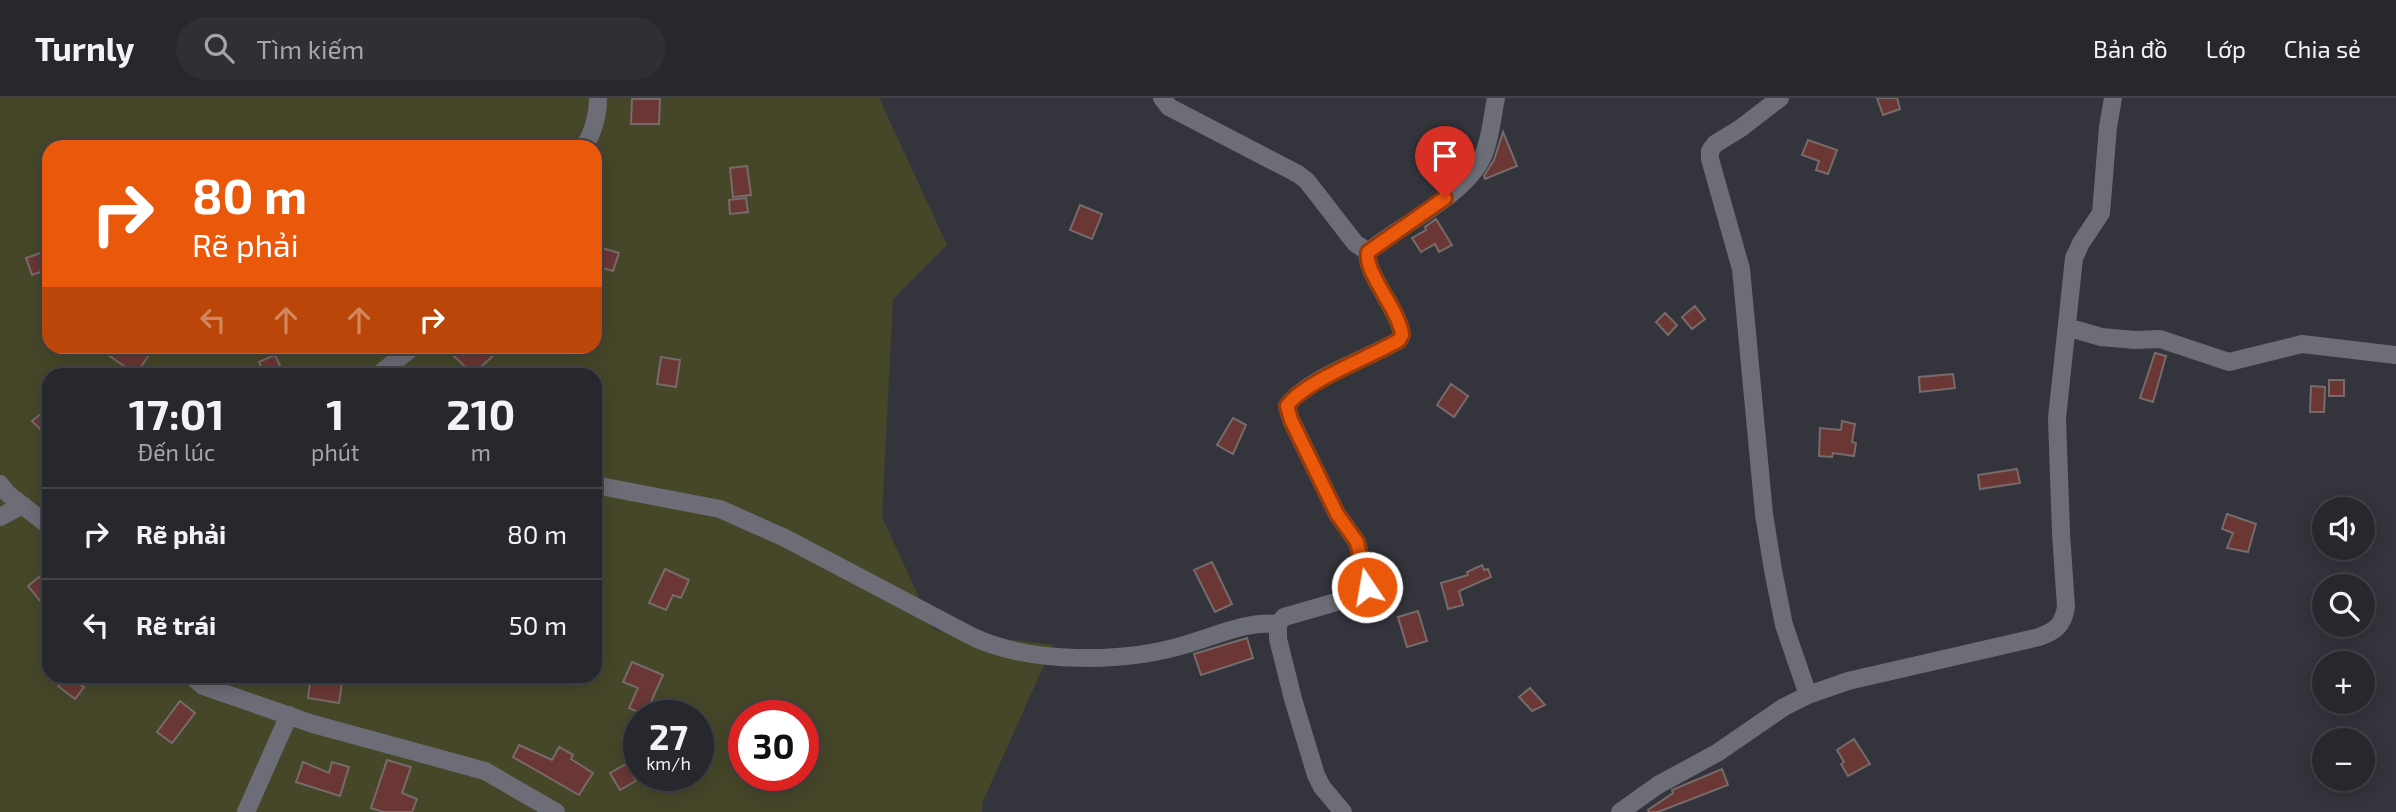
<!DOCTYPE html>
<html lang="vi">
<meta charset="utf-8">
<style>
body{margin:0;font-family:"Exo 2",sans-serif;background:#2f3035;color:#f1f3f6;height:100vh;display:flex;flex-direction:column;font-size:26px;white-space:nowrap}
*{box-sizing:border-box;margin:0}
p{font-size:23px;color:#a4a6aa}
.icon{flex:none;width:38px;height:38px;fill:none;stroke:currentColor;stroke-width:2;stroke-linecap:round;stroke-linejoin:round}
.map{position:relative;flex:1;overflow:hidden}
.sheet{position:absolute;left:42px;top:270px;width:560px;height:315px;display:flex;flex-direction:column;background:#27282d;border-radius:21px;box-shadow:0 4px 18px #0003,0 0 0 2px #434449}
.sheet>*{flex:none}
.banner{position:absolute;left:42px;top:42px;width:560px;height:214px;border-radius:21px;box-shadow:0 4px 18px #0003,0 0 0 2px #434449;background:#ea580c;color:#fff;overflow:hidden}
.buttons{position:absolute;left:2312px;top:399px;display:grid;gap:14px}
.buttons a{display:grid;place-items:center;width:63px;height:63px;border-radius:50%;background:#27282d;box-shadow:0 4px 18px #0003,0 0 0 2px #434449;font-size:35px}
.speed{position:absolute;left:623px;top:602px;display:flex;gap:14px;font-size:35px;font-weight:700;text-align:center}
.speed>*{display:grid;place-content:center;width:91px;height:91px;border-radius:50%;background:#27282d;box-shadow:0 4px 18px #0003,0 0 0 2px #434449;line-height:1}
.speed small{font-size:18px;font-weight:400}
.speed .limit{border:10px solid #d22;background:#fff;color:#111}
.pin{position:absolute;display:grid;place-items:center;width:60px;height:60px;color:#fff;margin:-72px -30px;border-radius:50% 50% 50% 0;rotate:-45deg;box-shadow:0 0 7px #0007}
.pin .icon{rotate:45deg}
.me{position:absolute;width:77px;margin:-38px;rotate:348deg;stroke-linejoin:round;filter:drop-shadow(0 0 5px #0008)}
.turn{display:flex;align-items:center;gap:24px;height:147px;padding:0 35px;font-size:32px}
.turn .icon{width:91px;height:91px;stroke-width:2.5}
.turn b{display:block;font-size:49px;line-height:60px}
.lanes{display:flex;align-items:center;height:66px;padding:0 35px;background:#0003;justify-content:center;gap:35px;direction:ltr}
.lanes .off{opacity:.35}
.eta{display:flex;justify-content:space-evenly;align-items:center;height:119px;text-align:center}
.eta b{font-size:42px;font-weight:700;line-height:49px}
ul{padding:0;list-style:none}
li{display:flex;align-items:center;gap:21px;height:91px;padding:0 35px;border-top:2px solid #434449}
li div{flex:1}
li b{display:block;font-size:26px}
li em{font-style:normal}
header{display:flex;align-items:center;gap:42px;box-sizing:border-box;height:98px;padding:0 35px;background:#27282d;border-bottom:2px solid #434449}
header strong{font-size:33px}
nav{display:flex;gap:38px;margin-inline-start:auto;font-size:24px}
.search{width:490px;height:63px;background:#2f3035;display:flex;align-items:center;gap:18px;box-sizing:border-box;padding:0 24px;border-radius:38px;color:#a4a6aa;font-size:26px}
.map>svg:first-child{display:block}
</style>
<header>
<strong>Turnly</strong>
<div class="search"><svg class="icon" aria-label="search" viewBox="0 0 24 24"><circle cx="10" cy="10" r="6"/><path d="M15 15l6 6"/></svg>Tìm kiếm</div>
<nav><a>Bản đồ</a><a>Lớp</a><a>Chia sẻ</a></nav>
</header>
<div class="map">
<svg width="2396" height="714" viewBox="0 0 2396 714">
<rect width="100%" height="100%" fill="#34353c"/>
<!-- green -->
<path fill="#464729" fill-rule="evenodd" d="M 0,0 L 879,0 L 947,147 L 893,201 L 882,419 L 934,532 L 1053,547 L 983,703 L 982,714 L 0,714 ZM 49,49 L 595,49 L 595,248 L 49,248 ZM 49,276 L 595,276 L 595,578 L 49,578 ZM 639,618 L 698,618 L 698,677 L 639,677 ZM 744,618 L 803,618 L 803,677 L 744,677 Z"/>
<!-- building -->
<path fill="#6a3735" stroke="#766b6a" stroke-width="2" d="M 1877,0 L 1897,0 L 1900,11 L 1883,17 Z
M 632,1 L 660,1 L 659,26 L 631,26 Z
M 1503,34 L 1517,68 L 1485,81 L 1484,78 L 1494,62 Z
M 1808,42 L 1837,52 L 1828,76 L 1816,72 L 1819,63 L 1802,57 Z
M 747,68 L 751,97 L 733,99 L 730,70 Z
M 746,100 L 748,114 L 730,116 L 729,102 Z
M 1080,107 L 1102,116 L 1092,141 L 1070,132 Z
M 1436,121 L 1452,147 L 1439,154 L 1435,146 L 1421,154 L 1412,140 L 1426,132 L 1425,129 Z
M 595,148 L 619,155 L 613,173 L 595,168 Z
M 49,152 L 49,171 L 32,177 L 26,160 Z
M 1695,208 L 1705,221 L 1692,231 L 1682,219 Z
M 1665,215 L 1677,227 L 1668,237 L 1656,224 Z
M 95,248 L 155,248 L 136,276 Z
M 443,248 L 483,248 L 493,258 L 473,276 Z
M 2155,255 L 2166,258 L 2153,304 L 2140,300 Z
M 275,257 L 284,276 L 265,276 L 259,264 Z
M 661,259 L 680,262 L 676,289 L 657,286 Z
M 1953,276 L 1955,290 L 1920,294 L 1919,279 Z
M 2329,282 L 2344,282 L 2344,298 L 2329,298 Z
M 1451,286 L 1468,298 L 1454,319 L 1437,307 Z
M 2311,288 L 2325,289 L 2324,314 L 2310,314 Z
M 42,315 L 49,321 L 49,326 L 42,333 L 32,323 Z
M 1233,320 L 1246,327 L 1233,356 L 1217,347 Z
M 1842,323 L 1855,326 L 1852,344 L 1856,345 L 1854,358 L 1833,355 L 1832,359 L 1819,358 L 1820,330 L 1841,332 Z
M 2017,371 L 2020,385 L 1980,391 L 1978,377 Z
M 2227,416 L 2256,426 L 2248,454 L 2227,450 L 2233,435 L 2222,431 Z
M 1212,464 L 1232,506 L 1215,514 L 1194,472 Z
M 1482,467 L 1484,472 L 1488,471 L 1491,479 L 1459,493 L 1463,507 L 1448,511 L 1441,485 L 1468,477 L 1467,474 Z
M 49,471 L 49,514 L 28,488 Z
M 665,471 L 689,482 L 681,500 L 673,497 L 666,512 L 649,505 Z
M 1418,513 L 1427,543 L 1407,549 L 1398,519 Z
M 1247,540 L 1253,560 L 1201,577 L 1194,556 Z
M 632,564 L 663,577 L 645,617 L 629,610 L 638,590 L 623,584 Z
M 66,578 L 84,589 L 75,601 L 58,588 Z
M 321,582 L 342,584 L 339,605 L 308,600 L 310,585 L 321,586 Z
M 1530,590 L 1545,607 L 1532,613 L 1519,599 Z
M 180,603 L 195,615 L 172,645 L 157,634 Z
M 1854,641 L 1870,666 L 1848,678 L 1841,666 L 1844,664 L 1837,652 Z
M 519,647 L 552,662 L 559,649 L 573,657 L 571,661 L 593,675 L 579,697 L 513,659 Z
M 387,662 L 411,669 L 402,695 L 417,701 L 412,714 L 383,714 L 371,710 Z
M 303,664 L 329,675 L 332,664 L 349,669 L 340,698 L 296,684 Z
M 626,666 L 636,683 L 620,692 L 610,675 Z
M 1722,671 L 1728,687 L 1658,714 L 1649,714 L 1648,712 L 1673,695 L 1672,692 Z"/>
<g fill="none" stroke-linecap="round" stroke-linejoin="round">
<!-- street -->
<path stroke="#6c6d76" stroke-width="18" d="M 1162,0 L 1169,9 L 1298,76 L 1307,83 L 1355,145 L 1368,154
M 1780,0 L 1741,30 L 1715,46 L 1710,53 L 1710,61 L 1741,171 L 1764,416 L 1773,472 L 1784,527 L 1808,597
M 584,49 C 594,33 598,18 598,0
M 2067,229 L 2101,239 L 2135,242 L 2160,241 L 2229,264 L 2302,246 L 2396,257
M 382,274 L 414,248
M 0,386 L 8,396 L 49,428
M 595,387 L 720,411 L 785,440 L 973,539 C 1031,566 1124,565 1184,547 C 1216,538 1245,523 1278,526
M 0,419 L 23,407
M 192,578 L 203,588 L 313,626 L 485,673 L 556,714
M 246,714 L 289,617
M 1343,714 L 1322,689 L 1316,677 L 1293,601 L 1278,541 L 1278,526 L 1284,519 L 1357,498 L 1364,494 L 1366,482 L 1357,444 L 1337,416 L 1291,322 L 1287,308 C 1305,281 1370,260 1399,242 L 1402,237 C 1399,211 1364,175 1368,154 C 1400,127 1465,98 1483,58 C 1491,40 1492,19 1496,0
M 1620,714 L 1658,687 L 1717,655 L 1784,609 L 1808,597 L 1848,583 L 2039,539 C 2056,533 2063,527 2066,509 L 2061,435 L 2057,320 L 2074,160 L 2081,145 L 2101,115 L 2108,29 L 2113,0"/>
</g>
<g fill="none" stroke-linecap="round" stroke-linejoin="round">
<!-- route casing -->
<g stroke="#983908" stroke-width="18">
<path id="route" d="M 1367,489 L 1357,444 L 1337,416 L 1291,322 L 1287,308 C 1303,284 1371,259 1399,242 L 1402,237 C 1399,211 1364,175 1368,154 L 1445,100"/>
</g>
<!-- route -->
<use href="#route" stroke="#ea580c" stroke-width="12"/>
</g>
</svg>
<div class="buttons">
<a><svg class="icon" aria-label="sound" viewBox="0 0 24 24"><path d="M4 9h4l5-4v14l-5-4H4zM17 9q2 3 0 6"/></svg></a>
<a><svg class="icon" aria-label="search" viewBox="0 0 24 24"><circle cx="10" cy="10" r="6"/><path d="M15 15l6 6"/></svg></a>
<a>+</a>
<a>−</a>
</div>
<div class="speed"><div>27<small>km/h</small></div><div class="limit">30</div></div>
<div class="pin" style="left:1445px;top:100px;background:#d93025"><svg class="icon" aria-label="arrive" viewBox="0 0 24 24"><path d="M6 21V4h12l-3 4 3 4H6"/></svg></div>
<svg class="me" style="left:1367px;top:489px" viewBox="-20 -20 40 40"><circle r="17" fill="#ea580c" stroke="#fff" stroke-width="3"/><path d="M0-11L8 9 0 5-8 9z" fill="#fff"/></svg>
<div class="banner">
<div class="turn"><svg class="icon" aria-label="right" viewBox="0 0 24 24"><path d="M7 20v-9h11M14 6l5 5-5 5"/></svg><div><b>80 m</b>Rẽ phải</div></div>
<div class="lanes"><svg class="icon off" aria-label="left" viewBox="0 0 24 24"><path d="M17 20v-9H6M10 6l-5 5 5 5"/></svg><svg class="icon off" aria-label="ahead" viewBox="0 0 24 24"><path d="M12 20V5M6 11l6-6 6 6"/></svg><svg class="icon off" aria-label="ahead" viewBox="0 0 24 24"><path d="M12 20V5M6 11l6-6 6 6"/></svg><svg class="icon" aria-label="right" viewBox="0 0 24 24"><path d="M7 20v-9h11M14 6l5 5-5 5"/></svg></div>
</div>
<section class="sheet">
<div class="eta">
<div><b>17:01</b><p>Đến lúc</p></div>
<div><b>1</b><p>phút</p></div>
<div><b>210</b><p>m</p></div>
</div>
<ul>
<li><svg class="icon" aria-label="right" viewBox="0 0 24 24"><path d="M7 20v-9h11M14 6l5 5-5 5"/></svg><div><b>Rẽ phải</b></div><em>80 m</em></li>
<li><svg class="icon" aria-label="left" viewBox="0 0 24 24"><path d="M17 20v-9H6M10 6l-5 5 5 5"/></svg><div><b>Rẽ trái</b></div><em>50 m</em></li>
</ul>
</section>
</div>
